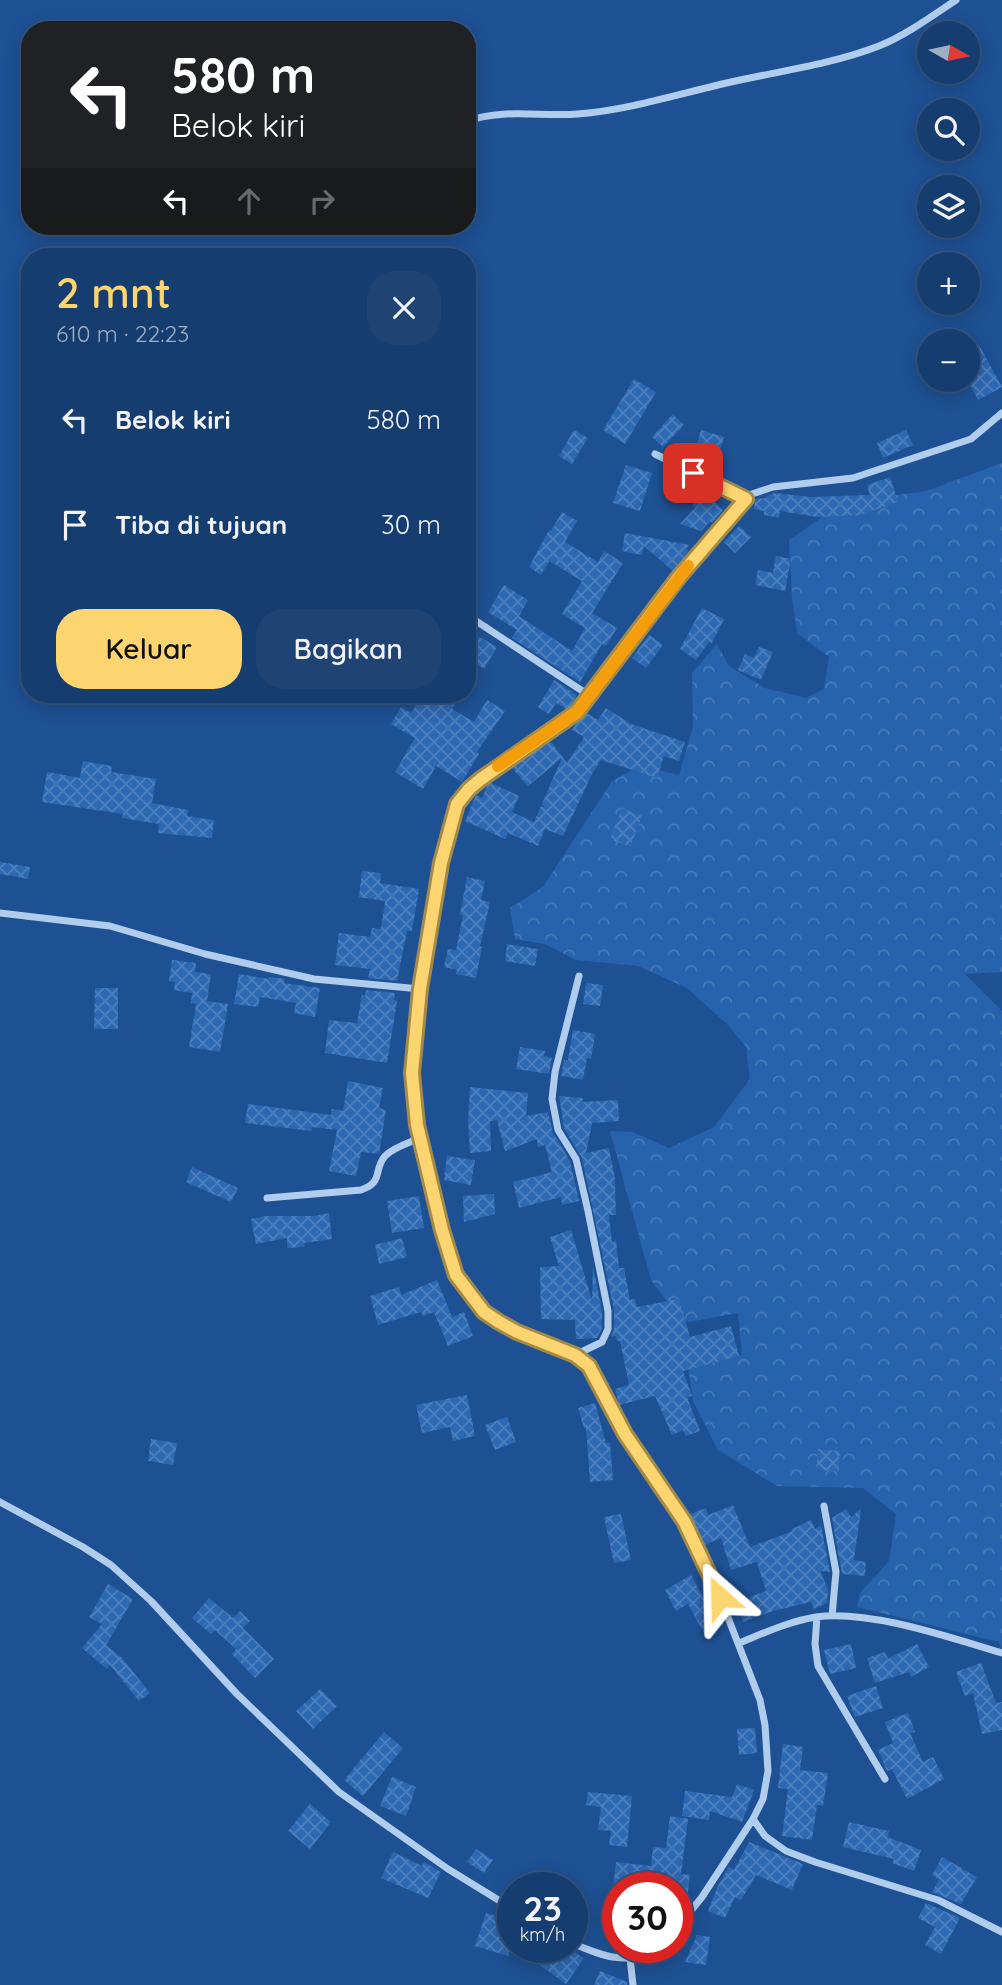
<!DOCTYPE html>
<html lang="id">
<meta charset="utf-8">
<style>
body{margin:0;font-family:Quicksand,sans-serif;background:#1f4474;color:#f1f3f6;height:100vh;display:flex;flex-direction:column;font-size:26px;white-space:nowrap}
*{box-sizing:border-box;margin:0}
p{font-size:23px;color:#9eaec3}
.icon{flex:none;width:38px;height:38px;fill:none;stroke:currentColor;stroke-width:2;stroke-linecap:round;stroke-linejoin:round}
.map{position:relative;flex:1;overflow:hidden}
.drawer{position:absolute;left:21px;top:248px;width:455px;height:455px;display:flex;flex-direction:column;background:#163d6f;border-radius:28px;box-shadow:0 4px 18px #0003,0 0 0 2px #355682}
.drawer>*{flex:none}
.top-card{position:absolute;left:21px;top:21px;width:455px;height:214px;border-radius:28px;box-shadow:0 4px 18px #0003,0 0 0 2px #355682;background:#202124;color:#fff;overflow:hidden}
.needle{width:46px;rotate:99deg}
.buttons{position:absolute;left:917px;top:21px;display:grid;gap:14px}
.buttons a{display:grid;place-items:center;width:63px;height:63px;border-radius:50%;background:#163d6f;box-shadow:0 4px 18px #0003,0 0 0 2px #355682;font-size:35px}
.speed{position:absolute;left:497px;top:1872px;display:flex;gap:14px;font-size:35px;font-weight:700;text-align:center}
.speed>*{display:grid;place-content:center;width:91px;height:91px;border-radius:50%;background:#163d6f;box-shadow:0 4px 18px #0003,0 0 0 2px #355682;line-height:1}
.speed small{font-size:18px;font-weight:400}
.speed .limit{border:10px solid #d22;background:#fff;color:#111}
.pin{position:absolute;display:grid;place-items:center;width:60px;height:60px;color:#fff;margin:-30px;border-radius:14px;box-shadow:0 4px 10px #0006}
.me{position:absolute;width:77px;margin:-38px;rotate:335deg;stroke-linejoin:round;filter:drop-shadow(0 0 5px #0008)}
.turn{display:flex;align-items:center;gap:24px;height:147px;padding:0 35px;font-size:32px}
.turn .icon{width:91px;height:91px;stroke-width:2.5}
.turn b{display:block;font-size:49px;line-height:60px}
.lanes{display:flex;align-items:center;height:66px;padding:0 35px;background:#0003;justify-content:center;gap:35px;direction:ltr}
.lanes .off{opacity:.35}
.round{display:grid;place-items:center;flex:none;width:74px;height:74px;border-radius:28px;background:#1f4474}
.summary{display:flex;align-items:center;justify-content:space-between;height:119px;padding:0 35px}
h1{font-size:42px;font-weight:600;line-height:52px;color:#fdd570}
.button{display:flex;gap:14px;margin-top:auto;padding:14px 35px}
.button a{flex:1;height:80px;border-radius:28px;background:#fdd570;color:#111;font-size:28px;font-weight:600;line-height:80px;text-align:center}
.button a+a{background:#1f4474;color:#f1f3f6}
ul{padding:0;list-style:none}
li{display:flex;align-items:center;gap:21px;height:105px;padding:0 35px}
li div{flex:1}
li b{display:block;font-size:26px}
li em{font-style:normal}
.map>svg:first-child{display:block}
</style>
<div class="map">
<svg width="1002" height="1985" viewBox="0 0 1002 1985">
<defs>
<pattern id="forest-crowns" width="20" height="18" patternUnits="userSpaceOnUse" patternTransform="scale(1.75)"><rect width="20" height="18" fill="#2763ad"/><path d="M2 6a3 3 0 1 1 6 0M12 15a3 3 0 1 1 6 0" fill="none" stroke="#477ab9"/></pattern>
<pattern id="building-cross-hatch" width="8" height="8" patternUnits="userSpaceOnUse" patternTransform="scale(1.75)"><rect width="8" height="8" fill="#2d68b2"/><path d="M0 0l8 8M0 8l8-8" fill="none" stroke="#4c7fbe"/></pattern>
</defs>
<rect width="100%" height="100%" fill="#1e5194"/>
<!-- forest -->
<path fill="url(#forest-crowns)" d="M 1002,463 L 1002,972 L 965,974 L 1002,1011 L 1002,1650 L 999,1642 L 857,1607 L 860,1593 L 889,1561 L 896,1514 L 863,1488 L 777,1486 L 718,1450 L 693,1401 L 687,1360 L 742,1355 L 738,1313 L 683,1323 L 651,1280 L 610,1131 L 632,1132 L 669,1148 L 714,1127 L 750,1079 L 746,1047 L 726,1023 L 687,988 L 638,966 L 576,960 L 545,944 L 515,939 L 510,908 L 543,887 L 612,781 L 640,766 L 679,775 L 693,727 L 692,673 L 717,644 L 729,666 L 765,688 L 806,698 L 824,689 L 829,657 L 797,633 L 792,597 L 789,540 L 843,503 L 926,491 Z"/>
<!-- building -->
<path fill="url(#building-cross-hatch)" d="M 979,345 L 1002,387 L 978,400 L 968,380 L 968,351 Z
M 634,379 L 656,392 L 625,444 L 603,430 Z
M 673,414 L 684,425 L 663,447 L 652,437 Z
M 574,430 L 588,438 L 572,464 L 559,456 Z
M 701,430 L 724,437 L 713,473 L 690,465 Z
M 906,430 L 913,445 L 883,458 L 877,443 Z
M 626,465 L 652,473 L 640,511 L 613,503 Z
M 890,477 L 898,502 L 860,515 L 817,517 L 780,511 L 779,518 L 764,515 L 764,511 L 754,509 L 755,499 L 766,498 L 767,496 L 774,493 L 811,497 L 870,495 L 867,485 Z
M 704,491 L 723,510 L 712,523 L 710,521 L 701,531 L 680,524 L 695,508 L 692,505 Z
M 562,512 L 577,521 L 565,542 L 598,562 L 604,551 L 623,563 L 592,613 L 617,628 L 606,646 L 602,644 L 580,682 L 512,638 L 517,630 L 488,612 L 504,585 L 528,600 L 519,616 L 572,651 L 585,628 L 562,614 L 582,581 L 549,561 L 541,575 L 529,567 L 549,530 L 551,531 Z
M 739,526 L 751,537 L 735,553 L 724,542 Z
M 625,533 L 689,545 L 686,549 L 689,551 L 673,571 L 644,546 L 642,555 L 622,551 Z
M 776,556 L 791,559 L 785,591 L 755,585 L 758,570 L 773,573 Z
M 702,608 L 724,619 L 712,643 L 709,642 L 696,660 L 680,649 Z
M 476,635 L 497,647 L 484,669 L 478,665 L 467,683 L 467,650 Z
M 649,635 L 663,645 L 646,668 L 632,658 Z
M 759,647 L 773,652 L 761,680 L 738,670 L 745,654 L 754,658 Z
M 554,680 L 577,695 L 568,710 L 556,703 L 549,714 L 538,707 Z
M 422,695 L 460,695 L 452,709 L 474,722 L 487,700 L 505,711 L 477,752 L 479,754 L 462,782 L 436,766 L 423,789 L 395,772 L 415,738 L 391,724 L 401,707 L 411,713 Z
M 606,708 L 631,724 L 685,742 L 679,761 L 664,756 L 657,778 L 601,760 L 592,774 L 563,836 L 545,829 L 538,846 L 508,833 L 505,839 L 465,821 L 476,795 L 482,798 L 489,782 L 519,796 L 512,812 L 534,822 L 541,806 L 545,808 L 542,804 L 562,758 L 528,786 L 512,768 L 549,739 L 567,763 L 584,737 L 572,730 L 579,718 L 585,712 L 598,720 Z
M 83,761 L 112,766 L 111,772 L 156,779 L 152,803 L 188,810 L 187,816 L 214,820 L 212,838 L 158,833 L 159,824 L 122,818 L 123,814 L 42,802 L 47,772 L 80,778 Z
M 622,808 L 642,816 L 630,847 L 610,839 Z
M 0,862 L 30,867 L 28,879 L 0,874 Z
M 362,871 L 381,873 L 380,883 L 419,889 L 412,931 L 407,931 L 397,981 L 368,978 L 370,969 L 335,965 L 339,933 L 370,937 L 372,928 L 381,929 L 385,901 L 359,897 Z
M 467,877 L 485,881 L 481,900 L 490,902 L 480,946 L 482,947 L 476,978 L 456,974 L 457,970 L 444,967 L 448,949 L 456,950 L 463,915 L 460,915 Z
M 507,944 L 538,949 L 535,966 L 505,961 Z
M 172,960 L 196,963 L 195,972 L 211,974 L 207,1001 L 228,1004 L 220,1052 L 189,1047 L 196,1004 L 191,1003 L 192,993 L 174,990 L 175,982 L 169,981 Z
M 239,974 L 269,979 L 269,977 L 285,979 L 284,983 L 320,988 L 315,1017 L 294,1013 L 296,1003 L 260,997 L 258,1007 L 234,1004 Z
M 586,983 L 603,985 L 600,1006 L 583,1004 Z
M 95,988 L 118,988 L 118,1029 L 94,1029 Z
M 366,990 L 395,993 L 394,1000 L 397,1001 L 387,1063 L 325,1053 L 329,1020 L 357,1023 L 362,995 L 365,996 Z
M 573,1030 L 595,1034 L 591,1059 L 587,1058 L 583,1080 L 561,1076 L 564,1060 L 568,1060 Z
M 520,1047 L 545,1051 L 544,1056 L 552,1058 L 549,1074 L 516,1069 Z
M 348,1081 L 383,1088 L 379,1108 L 386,1110 L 379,1154 L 361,1152 L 356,1176 L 329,1171 L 337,1130 L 312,1127 L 311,1131 L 245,1123 L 248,1104 L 331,1115 L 332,1109 L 343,1111 Z
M 470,1087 L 528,1093 L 526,1116 L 548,1112 L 553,1133 L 570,1161 L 579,1201 L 562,1205 L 561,1197 L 519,1208 L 513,1182 L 552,1172 L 545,1145 L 538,1147 L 537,1139 L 505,1151 L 497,1120 L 490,1121 L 491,1151 L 470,1153 L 468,1121 Z
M 559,1096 L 583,1098 L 582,1102 L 618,1100 L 619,1121 L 592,1123 L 586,1153 L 609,1148 L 615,1179 L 616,1215 L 609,1215 L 612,1242 L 616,1241 L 619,1268 L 624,1268 L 630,1300 L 635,1299 L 637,1307 L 679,1299 L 690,1337 L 731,1326 L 739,1356 L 683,1371 L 692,1396 L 687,1397 L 700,1431 L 686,1436 L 683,1430 L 672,1435 L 655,1396 L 619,1405 L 615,1389 L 629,1385 L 620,1341 L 617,1341 L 616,1336 L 611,1337 L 614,1329 L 614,1310 L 582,1158 L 564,1128 Z
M 447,1156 L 475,1160 L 471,1185 L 444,1180 Z
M 192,1167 L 238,1188 L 231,1202 L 186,1182 Z
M 494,1194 L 495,1214 L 464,1222 L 463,1196 Z
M 419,1196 L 424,1228 L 392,1233 L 387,1201 Z
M 329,1213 L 332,1239 L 304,1243 L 305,1247 L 287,1248 L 287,1238 L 256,1244 L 251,1219 L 266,1216 L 313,1216 Z
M 571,1230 L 592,1300 L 593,1266 L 602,1312 L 602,1328 L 597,1338 L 576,1339 L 575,1320 L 541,1319 L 540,1267 L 559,1266 L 550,1237 Z
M 402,1238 L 407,1257 L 379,1264 L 375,1245 Z
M 437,1280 L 452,1317 L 464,1312 L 473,1336 L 448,1346 L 434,1312 L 423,1316 L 421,1312 L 378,1325 L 370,1296 L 399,1287 L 401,1295 Z
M 467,1395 L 475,1436 L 453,1441 L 450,1427 L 422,1433 L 416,1405 Z
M 595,1403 L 606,1443 L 610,1443 L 613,1480 L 590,1482 L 586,1428 L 584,1428 L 578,1408 Z
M 507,1417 L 516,1442 L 495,1450 L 485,1425 Z
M 151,1439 L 177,1443 L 173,1465 L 148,1461 Z
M 818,1449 L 840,1451 L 839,1471 L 816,1470 Z
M 733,1505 L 750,1547 L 793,1531 L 792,1529 L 811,1520 L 815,1529 L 821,1525 L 830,1572 L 820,1571 L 828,1589 L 827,1603 L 814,1609 L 811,1602 L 773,1611 L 743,1622 L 736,1602 L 766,1591 L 757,1562 L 731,1570 L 721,1538 L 702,1546 L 690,1514 L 706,1508 L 708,1515 Z
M 846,1509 L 851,1517 L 861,1509 L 854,1560 L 866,1562 L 865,1576 L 842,1574 L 832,1518 Z
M 621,1514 L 631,1560 L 614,1563 L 604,1517 Z
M 691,1575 L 704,1599 L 708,1596 L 724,1625 L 705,1635 L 688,1604 L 676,1611 L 665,1590 Z
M 108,1584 L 133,1599 L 106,1645 L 122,1658 L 150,1693 L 139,1701 L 110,1665 L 107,1669 L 82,1648 L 102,1624 L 89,1617 Z
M 209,1598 L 233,1618 L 240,1611 L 250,1621 L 243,1628 L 274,1659 L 255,1678 L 232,1654 L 236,1649 L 215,1630 L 211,1634 L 192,1618 Z
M 851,1644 L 856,1668 L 830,1674 L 824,1650 Z
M 917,1644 L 929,1667 L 911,1677 L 909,1672 L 875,1683 L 867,1658 L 885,1652 L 888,1659 Z
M 981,1663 L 996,1703 L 1002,1702 L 1002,1730 L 982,1734 L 973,1693 L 965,1696 L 956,1672 Z
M 876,1686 L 883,1708 L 855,1717 L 847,1696 Z
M 320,1689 L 337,1706 L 313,1729 L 296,1711 Z
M 908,1713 L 915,1732 L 910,1733 L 923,1762 L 933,1757 L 944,1779 L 907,1799 L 892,1769 L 887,1771 L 878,1750 L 893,1743 L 885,1722 Z
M 755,1728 L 757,1753 L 739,1755 L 737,1729 Z
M 384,1732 L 403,1748 L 363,1796 L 344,1780 Z
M 783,1744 L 803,1747 L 800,1770 L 828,1773 L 823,1806 L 817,1805 L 812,1840 L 782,1836 L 788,1789 L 778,1788 Z
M 392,1777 L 416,1787 L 406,1816 L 380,1806 Z
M 737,1784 L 754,1790 L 742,1822 L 710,1811 L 709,1820 L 682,1816 L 685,1791 L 732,1797 Z
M 588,1792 L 632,1796 L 627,1847 L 609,1845 L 611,1831 L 598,1830 L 601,1807 L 586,1805 Z
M 310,1804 L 331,1822 L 310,1849 L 288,1831 Z
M 670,1816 L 688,1819 L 681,1874 L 690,1875 L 686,1908 L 682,1912 L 677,1911 L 677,1888 L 613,1888 L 616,1862 L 651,1866 L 653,1847 L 666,1848 Z
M 849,1822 L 889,1831 L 888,1837 L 921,1850 L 914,1871 L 892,1863 L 894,1859 L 843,1847 Z
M 749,1842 L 803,1864 L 792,1890 L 756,1875 L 741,1900 L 735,1897 L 725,1918 L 708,1911 L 718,1886 L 729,1867 L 734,1870 Z
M 476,1849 L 493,1860 L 484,1873 L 467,1862 Z
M 393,1852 L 422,1866 L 424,1862 L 441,1872 L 428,1898 L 381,1878 Z
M 942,1857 L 977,1877 L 961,1904 L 932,1892 L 939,1879 L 932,1875 Z
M 926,1903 L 960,1918 L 941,1954 L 925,1945 L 935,1927 L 918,1918 Z
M 486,1913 L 513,1921 L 513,1939 L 508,1956 L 475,1946 Z
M 697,1935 L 710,1937 L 706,1965 L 685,1962 Z
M 552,1948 L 568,1948 L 584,1958 L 566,1984 L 540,1965 Z
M 600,1971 L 627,1982 L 627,1985 L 594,1985 Z"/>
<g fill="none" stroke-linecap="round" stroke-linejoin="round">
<!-- street -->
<path stroke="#b1cdee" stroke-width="7" d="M 467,121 C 504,108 541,117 578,114 C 626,110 672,96 718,85 C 772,72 827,66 879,46 C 906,35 932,16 956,0
M 655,454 L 746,499
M 467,615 L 590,696
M 0,913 L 110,926 L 205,954 L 314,979 L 420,989
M 267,1198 L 361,1190 C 384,1182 373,1170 385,1156 C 394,1147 409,1143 420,1138
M 575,1355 L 602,1342 L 608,1329 L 608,1311 L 588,1211 L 576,1159 L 558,1130 L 552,1099 L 555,1072 L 579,976
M 0,1502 L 83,1547 L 111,1565 L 151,1601 L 237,1694 L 339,1792 L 448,1869 L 513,1909
M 824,1506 L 836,1572 L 832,1616
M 817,1617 L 815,1644 L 818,1666 L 885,1779
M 739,1643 C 764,1633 790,1621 816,1617 C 868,1609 951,1638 1002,1653
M 753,1819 L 765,1836 L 786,1851 L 815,1862 L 938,1900 L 1002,1932
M 677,1928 L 702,1897 L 753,1819 L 763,1799 L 768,1771 L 765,1725 L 760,1700 L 720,1597 L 684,1522 L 625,1434 L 589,1366 L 575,1355 L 518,1332 L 484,1312 L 456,1275 L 448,1253 L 417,1125 L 413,1073 L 420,989 L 441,863 L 453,812 L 463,795 L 481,779 L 577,712 L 678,578 L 735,509 L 752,494 L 773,487 L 853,478 L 871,472 L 971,439 L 1002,413
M 572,1943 C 598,1954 629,1968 654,1948
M 630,1958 L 633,1985"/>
</g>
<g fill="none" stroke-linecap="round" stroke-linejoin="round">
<!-- route casing -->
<g stroke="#a48a49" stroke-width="18">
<path id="route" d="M 693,473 L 746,499 L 678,578 L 577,712 L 481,779 L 469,789 L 457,804 L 441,863 L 420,989 L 412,1073 L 417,1125 L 442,1230 L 456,1275 L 484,1312 L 499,1322 L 517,1332 L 575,1355 L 589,1366 L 625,1434 L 684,1521 L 720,1597"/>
</g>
<!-- route -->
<use href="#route" stroke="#fdd570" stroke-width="12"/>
<!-- slow -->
<path stroke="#f59e0b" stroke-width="12" d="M 498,766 L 577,712 L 688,566"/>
</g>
</svg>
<div class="buttons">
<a><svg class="needle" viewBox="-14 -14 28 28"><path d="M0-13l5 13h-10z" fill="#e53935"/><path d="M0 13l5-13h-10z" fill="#9eaec3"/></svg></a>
<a><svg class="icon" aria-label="search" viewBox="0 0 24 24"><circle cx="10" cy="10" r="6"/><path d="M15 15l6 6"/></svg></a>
<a><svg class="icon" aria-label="layers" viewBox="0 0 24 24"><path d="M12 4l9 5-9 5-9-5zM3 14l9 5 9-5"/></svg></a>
<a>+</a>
<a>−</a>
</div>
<div class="speed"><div>23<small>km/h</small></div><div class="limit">30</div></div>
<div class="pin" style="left:693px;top:473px;background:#d93025"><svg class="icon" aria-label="arrive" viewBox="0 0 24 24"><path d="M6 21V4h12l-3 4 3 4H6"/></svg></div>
<svg class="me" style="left:720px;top:1597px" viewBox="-20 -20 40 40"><path d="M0-17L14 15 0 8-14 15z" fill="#fdd570" stroke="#fff" stroke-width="4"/></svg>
<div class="top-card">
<div class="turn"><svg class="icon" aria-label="left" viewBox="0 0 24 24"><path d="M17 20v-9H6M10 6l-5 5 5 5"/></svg><div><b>580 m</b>Belok kiri</div></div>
<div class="lanes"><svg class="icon" aria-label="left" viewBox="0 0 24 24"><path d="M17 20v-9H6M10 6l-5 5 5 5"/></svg><svg class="icon off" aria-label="ahead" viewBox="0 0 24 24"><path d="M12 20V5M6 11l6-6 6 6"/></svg><svg class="icon off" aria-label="right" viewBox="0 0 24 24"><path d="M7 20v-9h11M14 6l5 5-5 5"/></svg></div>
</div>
<section class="drawer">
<div class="summary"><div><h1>2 mnt</h1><p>610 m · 22:23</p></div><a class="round"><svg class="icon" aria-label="close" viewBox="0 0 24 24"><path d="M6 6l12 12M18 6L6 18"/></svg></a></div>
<ul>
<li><svg class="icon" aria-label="left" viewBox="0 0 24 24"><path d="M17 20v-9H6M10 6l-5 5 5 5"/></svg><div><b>Belok kiri</b></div><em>580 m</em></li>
<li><svg class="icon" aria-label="arrive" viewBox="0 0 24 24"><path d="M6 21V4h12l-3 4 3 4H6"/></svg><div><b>Tiba di tujuan</b></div><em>30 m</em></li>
</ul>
<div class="button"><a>Keluar</a><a>Bagikan</a></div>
</section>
</div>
